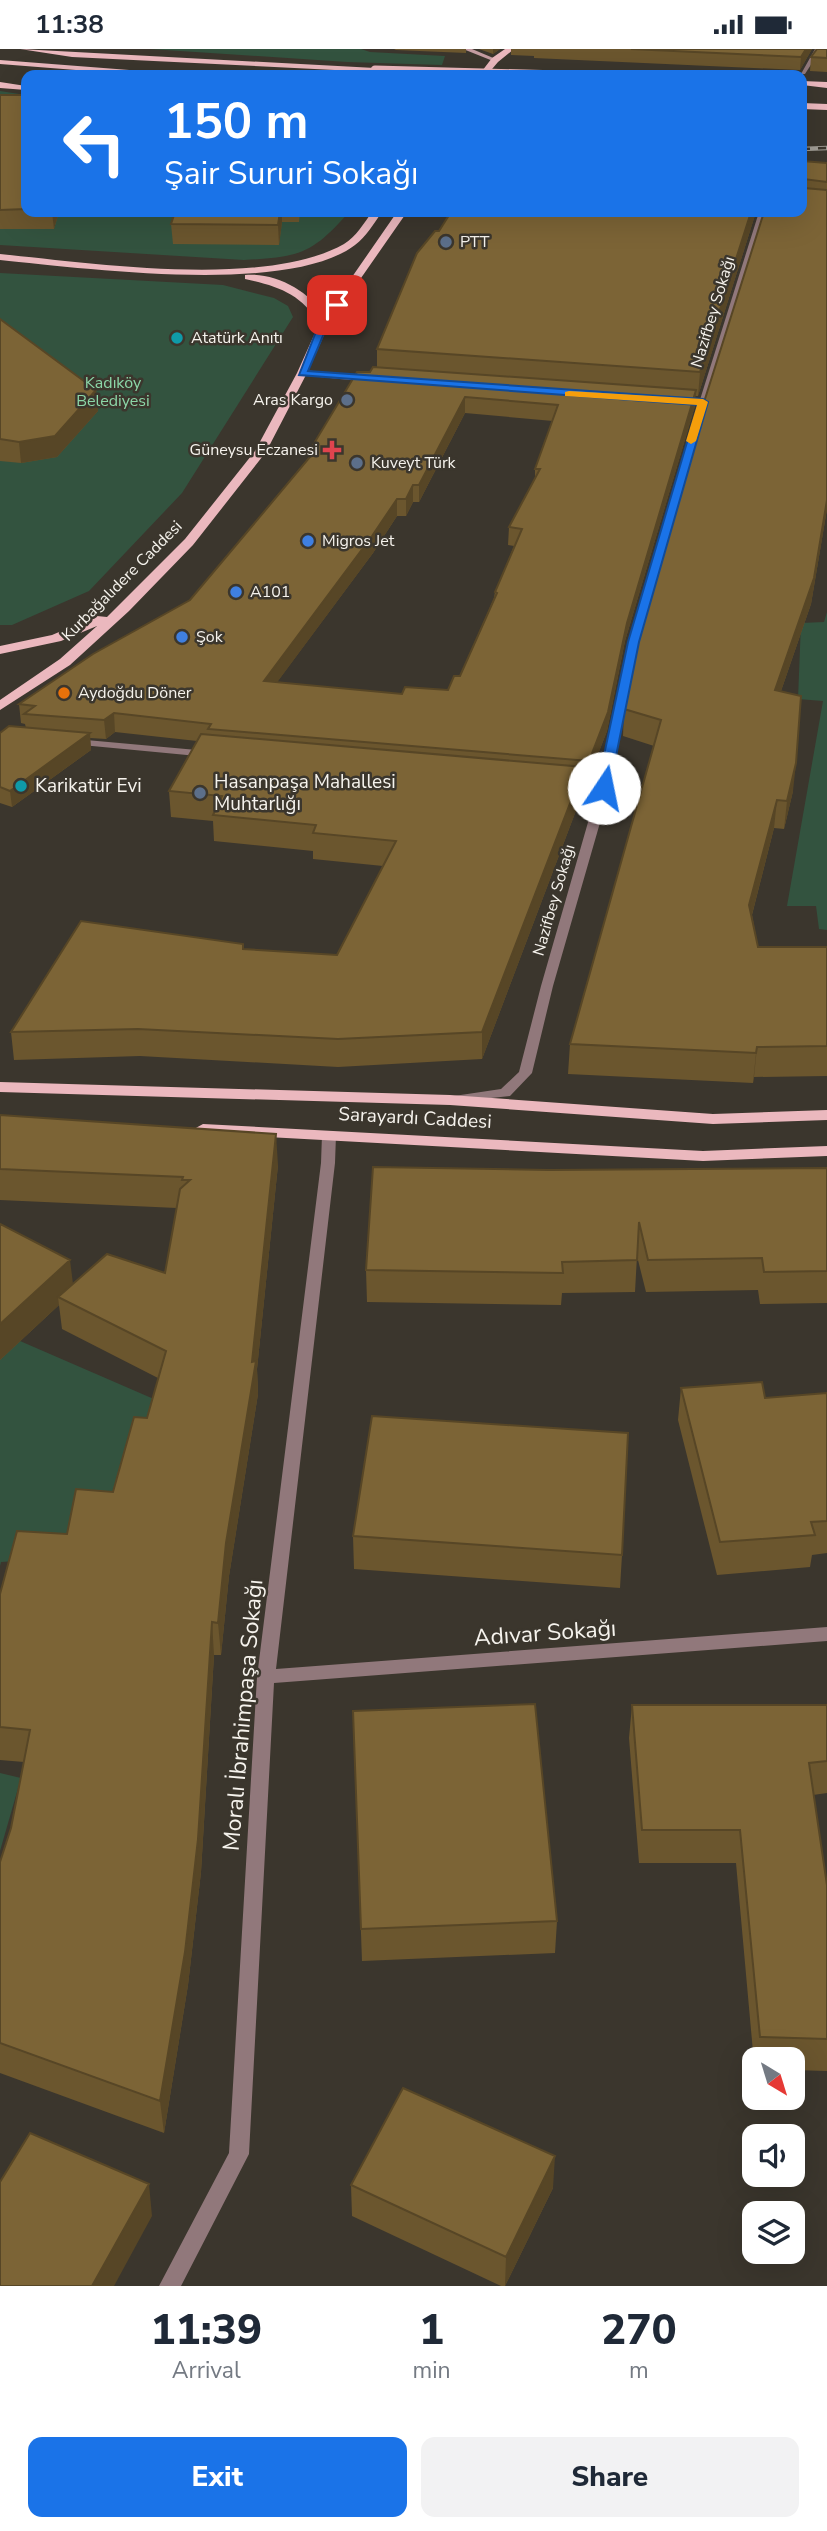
<!DOCTYPE html>
<meta charset="utf-8">
<style>
body{margin:0;font-family:"Nunito Sans",sans-serif;background:#f2f2f3;color:#1f2937;height:100vh;display:flex;flex-direction:column;font-size:26px;white-space:nowrap}
*{box-sizing:border-box;margin:0}
p{font-size:23px;color:#747a83}
.icon{flex:none;width:38px;height:38px;fill:none;stroke:currentColor;stroke-width:2;stroke-linecap:round;stroke-linejoin:round}
.map{position:relative;height:2237px;overflow:hidden}
.drawer{display:flex;flex-direction:column;background:#fff;flex:1}
.drawer>*{flex:none}
.guide{position:absolute;left:21px;top:21px;width:786px;height:147px;border-radius:14px;box-shadow:0 7px 28px #0002;background:#1a73e8;color:#fff;overflow:hidden}
.needle{width:46px;rotate:142deg}
.buttons{position:absolute;left:742px;top:1998px;display:grid;gap:14px}
.buttons a{display:grid;place-items:center;width:63px;height:63px;border-radius:14px;background:#fff;box-shadow:0 7px 28px #0002;font-size:35px}
.pin{position:absolute;display:grid;place-items:center;width:60px;height:60px;color:#fff;margin:-30px;border-radius:14px;box-shadow:0 4px 10px #0006}
.me{position:absolute;width:77px;margin:-38px;rotate:11deg;stroke-linejoin:round;filter:drop-shadow(0 0 5px #0008)}
.turn{display:flex;align-items:center;gap:24px;height:147px;padding:0 28px;font-size:32px}
.turn .icon{width:91px;height:91px;stroke-width:2.5}
.turn b{display:block;font-size:49px;line-height:60px}
.eta{display:flex;justify-content:space-evenly;align-items:center;height:119px;text-align:center}
.eta b{font-size:42px;font-weight:800;line-height:49px}
.primary-button{display:flex;gap:14px;margin-top:auto;padding:14px 28px}
.primary-button a{flex:1;height:80px;border-radius:14px;background:#1a73e8;color:#fff;font-size:28px;font-weight:800;line-height:80px;text-align:center}
.primary-button a+a{background:#f2f2f3;color:#1f2937}
.status{display:flex;justify-content:space-between;align-items:center;height:49px;padding:0 35px;background:#fff;direction:ltr}
.status svg{height:19px;fill:currentColor}
.map>svg:first-child{display:block}
</style>
<div class="status"><b>11:38</b><svg viewBox="0 0 49 12"><path d="M0 12V9h3v3zM5 12V6h3v6zM10 12V3h3v9zM15 12V0h3v12zM26 1h20v11H26zM47 4h2v5h-2z"/></svg></div>
<div class="map">
<svg width="827" height="2237" viewBox="0 0 827 2237">
<rect width="100%" height="100%" fill="#3b362d"/>
<!-- green -->
<path fill="#33533f" d="M 150,0 L 361,0 L 370,3 L 445,7 L 442,16 L 347,13 Z
M 0,42 L 26,46 L 26,163 L 349,163 C 312,205 300,208 244,211 L 0,196 Z
M 0,224 L 223,236 L 274,249 L 288,257 L 293,268 L 182,444 L 89,542 L 12,576 L 0,576 Z
M 827,563 L 827,881 L 819,880 L 816,857 L 787,857 L 823,652 L 798,650 L 801,574 L 824,573 Z
M 20,1292 L 163,1354 L 109,1468 L 63,1509 L 1,1513 L 0,1517 L 0,1310 Z
M 0,1724 L 21,1729 L 0,1802 Z"/>
<g fill="none" stroke-linecap="round" stroke-linejoin="round">
<!-- street -->
<path fill="#91787b" fill-rule="evenodd" d="M 815,0 L 821,0 L 805,25 L 801,25 Z
M 759,163 L 767,163 L 701,373 L 638,593 L 610,739 L 553,937 L 532,1024 L 510,1047 L 454,1053 L 452,1050 L 454,1047 L 501,1040 L 519,1023 L 541,937 L 597,742 L 566,739 L 560,736 L 566,733 L 599,735 L 628,593 L 693,373 Z
M 302,321 L 370,327 L 374,330 L 370,333 L 299,326 L 299,322 Z
M 75,690 L 208,702 L 214,705 L 208,708 L 71,695 L 69,693 Z
M 329,1082 L 336,1086 L 335,1114 L 276,1620 L 827,1578 L 827,1592 L 274,1634 L 249,2105 L 181,2237 L 159,2237 L 229,2104 L 257,1628 L 321,1114 L 322,1086 Z"/>
<!-- secondary -->
<path fill="#c49ca1" fill-rule="evenodd" d="M 463,0 L 472,0 L 498,11 L 493,12 Z"/>
<!-- primary -->
<path fill="#ebb8be" fill-rule="evenodd" d="M 20,0 L 375,19 L 379,21 L 375,23 L 72,8 Z
M 505,0 L 514,0 L 498,13 L 487,26 L 479,26 L 492,9 Z
M 0,11 L 168,24 L 172,26 L 139,26 L 0,15 Z
M 802,32 L 827,33 L 827,39 L 802,36 Z
M 0,33 L 26,37 L 26,41 L 0,39 Z
M 802,54 L 827,55 L 827,61 L 802,60 Z
M 372,163 L 382,163 C 374,174 366,188 355,196 C 288,247 83,219 0,211 L 0,205 C 91,214 264,240 344,195 C 356,188 364,174 372,163 Z
M 397,163 L 407,163 L 329,275 L 307,324 L 266,403 L 193,496 L 129,562 L 70,616 L 0,661 L 0,651 L 60,610 L 97,577 L 61,592 L 0,605 L 0,597 L 52,586 L 97,567 L 107,568 L 185,490 L 255,402 L 297,324 L 319,275 C 302,245 277,237 245,230 L 245,226 C 275,223 309,242 325,267 Z
M 0,1033 L 450,1046 L 713,1065 L 827,1061 L 827,1071 L 713,1075 L 450,1056 L 0,1043 Z
M 203,1075 L 703,1102 L 827,1097 L 827,1107 L 703,1112 L 197,1084 L 194,1080 Z"/>
<!-- rail casing -->
<g stroke="#a09c95" stroke-width="4.5">
<path id="rail" d="M 802,100 L 827,99"/>
</g>
<!-- rail -->
<use href="#rail" stroke="#3b362d" stroke-width="2.5" stroke-dasharray="8" stroke-linecap="butt"/>
<!-- primary-bridge -->
<path stroke="#ebb8be" stroke-width="9" d="M 375,21 L 560,26"/>
</g>
<!-- wall -->
<path fill="#6b562e" fill-rule="evenodd" d="M 394,0 L 466,0 L 466,4 L 396,1 Z
M 479,0 L 500,0 L 493,5 Z
M 511,0 L 812,0 L 800,21 L 534,9 L 534,7 L 511,6 Z
M 827,0 L 827,23 L 810,22 L 811,8 Z
M 0,46 L 26,46 L 26,163 L 59,163 L 54,180 L 0,180 Z
M 802,112 L 827,114 L 827,460 L 811,555 L 781,642 L 793,742 L 784,780 L 774,779 L 752,866 L 758,898 L 827,898 L 827,1027 L 754,1028 L 753,1034 L 568,1025 L 570,995 L 654,697 L 623,687 L 624,660 Z
M 175,163 L 300,163 L 299,173 L 282,173 L 279,196 L 173,195 L 171,175 Z
M 756,163 L 698,347 L 695,347 L 695,357 L 625,592 L 607,682 L 588,731 L 584,731 L 583,743 L 482,1010 L 338,1018 L 140,1007 L 14,1011 L 11,983 L 244,900 L 337,906 L 383,817 L 313,810 L 313,802 L 214,792 L 213,772 L 171,768 L 169,742 L 197,692 L 115,683 L 106,690 L 90,689 L 91,701 L 12,758 L 0,754 L 0,684 L 26,679 L 25,675 L 21,674 L 19,655 L 190,551 L 310,407 L 310,401 L 370,323 L 377,319 L 377,300 ZM 465,364 L 553,372 L 535,420 L 535,430 L 509,478 L 508,496 L 514,497 L 495,543 L 494,549 L 460,627 L 448,641 L 402,645 L 277,633 L 373,504 L 397,467 L 406,467 L 413,453 L 419,453 Z
M 0,270 L 96,341 L 98,362 L 57,408 L 21,414 L 0,412 Z
M 0,1066 L 278,1116 L 257,1320 L 258,1345 L 229,1527 L 221,1606 L 214,1606 L 201,1823 L 188,1936 L 164,2084 L 0,2024 L 0,1813 L 11,1779 L 24,1713 L 0,1711 L 0,1545 L 113,1443 L 147,1369 L 158,1329 L 62,1280 L 59,1256 L 0,1311 L 0,1175 L 73,1235 L 165,1224 L 177,1159 L 0,1151 Z
M 827,1119 L 827,1254 L 760,1255 L 758,1241 L 646,1243 L 637,1207 L 635,1243 L 562,1244 L 561,1256 L 367,1253 L 366,1221 L 549,1121 Z
M 681,1339 L 765,1349 L 827,1344 L 827,1504 L 812,1506 L 810,1518 L 717,1526 L 678,1371 Z
M 353,1487 L 622,1506 L 620,1539 L 354,1520 Z
M 632,1656 L 827,1656 L 827,1744 L 813,1746 L 827,1836 L 827,2022 L 793,2021 L 793,2011 L 754,2011 L 754,2014 L 736,1814 L 639,1814 L 629,1689 Z
M 353,1662 L 557,1872 L 555,1904 L 362,1912 Z
M 351,2136 L 553,2139 L 505,2237 L 501,2237 L 352,2167 Z"/>
<!-- shaded-wall -->
<path fill="#574626" d="M 493,0 L 500,0 L 493,5 Z
M 806,0 L 812,0 L 800,21 L 801,8 Z
M 52,163 L 59,163 L 54,180 Z
M 280,163 L 282,163 L 282,173 L 279,196 L 278,176 Z
M 751,163 L 756,163 L 698,347 L 700,323 Z
M 96,341 L 98,362 L 57,408 L 21,414 L 19,393 Z
M 696,341 L 695,357 L 625,592 L 607,682 L 588,731 L 589,712 L 627,574 Z
M 465,348 L 465,364 L 419,453 L 419,436 Z
M 413,436 L 413,453 L 406,467 L 406,450 Z
M 397,450 L 397,467 L 373,504 L 264,651 L 264,632 Z
M 827,451 L 827,460 L 811,555 L 772,668 L 775,641 Z
M 114,664 L 115,683 L 106,690 L 104,671 Z
M 90,684 L 91,701 L 12,758 L 10,742 Z
M 796,714 L 793,742 L 784,780 L 787,752 Z
M 584,718 L 583,743 L 482,1010 L 482,983 Z
M 777,751 L 774,779 L 747,885 L 749,856 Z
M 757,998 L 754,1028 L 753,1034 L 756,1004 Z
M 276,1085 L 278,1116 L 257,1320 L 258,1345 L 229,1527 L 221,1606 L 218,1574 L 226,1494 L 252,1313 Z
M 70,1211 L 74,1243 L 58,1248 L 59,1256 L 0,1311 L 0,1275 Z
M 212,1573 L 214,1606 L 201,1823 L 188,1936 L 164,2084 L 160,2052 Z
M 555,2107 L 553,2139 L 505,2237 L 506,2208 Z
M 149,2135 L 152,2167 L 114,2237 L 92,2237 Z"/>
<!-- building -->
<path fill="#7c6436" stroke="#574626" stroke-width="2" fill-rule="evenodd" d="M 631,0 L 806,0 L 801,8 Z
M 817,0 L 827,0 L 827,9 L 811,8 Z
M 0,46 L 26,46 L 26,160 L 0,161 Z
M 802,112 L 827,114 L 827,133 L 804,130 L 802,136 Z
M 802,137 L 804,139 L 827,141 L 827,451 L 814,529 L 775,641 L 801,647 L 796,714 L 787,752 L 777,751 L 749,856 L 758,898 L 827,898 L 827,997 L 757,998 L 756,1004 L 570,995 L 661,671 L 624,660 L 642,567 L 705,350 L 764,163 L 802,163 Z
M 175,163 L 280,163 L 278,176 L 171,175 Z
M 451,163 L 751,163 L 700,323 L 377,300 L 417,204 L 435,182 L 439,182 Z
M 0,270 L 96,341 L 55,387 L 19,393 L 0,390 Z
M 373,318 L 696,341 L 627,574 L 608,663 L 589,712 L 208,680 L 211,675 L 114,664 L 104,671 L 24,665 L 35,657 L 19,655 L 93,605 L 190,551 L 315,402 L 310,401 L 357,323 L 370,323 ZM 465,348 L 558,356 L 535,420 L 540,420 L 509,478 L 522,480 L 495,543 L 497,544 L 460,627 L 454,627 L 448,641 L 405,638 L 402,645 L 264,632 L 372,487 L 397,450 L 406,450 L 413,436 L 419,436 Z
M 9,677 L 90,684 L 10,742 L 0,738 L 0,684 Z
M 201,685 L 584,718 L 482,983 L 338,990 L 138,980 L 11,983 L 81,872 L 243,895 L 243,900 L 337,906 L 396,792 L 313,784 L 316,776 L 213,766 L 222,747 L 169,742 Z
M 0,1066 L 276,1085 L 252,1313 L 256,1312 L 226,1494 L 218,1574 L 212,1573 L 198,1790 L 185,1903 L 160,2052 L 0,1994 L 0,1813 L 11,1779 L 30,1681 L 0,1678 L 0,1545 L 17,1482 L 67,1485 L 76,1440 L 113,1443 L 134,1368 L 147,1369 L 166,1302 L 58,1248 L 107,1205 L 165,1224 L 180,1140 L 190,1131 L 182,1131 L 183,1128 L 0,1120 Z
M 373,1118 L 549,1121 L 827,1119 L 827,1222 L 764,1223 L 762,1209 L 648,1211 L 639,1173 L 637,1211 L 562,1213 L 563,1224 L 366,1221 Z
M 0,1175 L 70,1211 L 0,1275 Z
M 762,1333 L 765,1349 L 827,1344 L 827,1472 L 811,1473 L 815,1486 L 720,1493 L 681,1339 Z
M 372,1367 L 628,1384 L 622,1506 L 353,1487 Z
M 535,1655 L 557,1872 L 361,1880 L 353,1662 Z
M 632,1656 L 827,1656 L 827,1712 L 809,1714 L 827,1836 L 827,1990 L 760,1988 L 740,1781 L 642,1781 Z
M 403,2039 L 555,2107 L 506,2208 L 351,2136 Z
M 30,2084 L 149,2135 L 92,2237 L 0,2237 L 0,2133 Z"/>
<!-- route -->
<path fill="#1a73e8" stroke="#114b97" stroke-width="2" d="M 334,254 L 342,256 L 328,275 L 308,322 L 703,350 L 708,353 L 639,593 L 609,742 L 604,743 L 597,739 L 628,593 L 698,356 L 299,326 L 319,275 Z"/>
<!-- slow -->
<path fill="#f59e0b" d="M 569,342 L 703,350 L 708,353 L 696,392 L 691,395 L 686,392 L 697,356 L 565,347 L 565,343 Z"/>
<!-- markers -->
<g fill="#5c6f8a" stroke="#3b362d" stroke-width="2.5">
<circle cx="446" cy="193" r="7"/>
<circle cx="347" cy="351" r="7"/>
<circle cx="357" cy="414" r="7"/>
<circle cx="200" cy="744" r="7"/>
</g>
<g fill="#0f9aa8" stroke="#3b362d" stroke-width="2.5">
<circle cx="177" cy="289" r="7"/>
<circle cx="21" cy="737" r="7"/>
</g>
<path fill="#e0444e" stroke="#3b362d" stroke-width="2.5" d="M328.5 390.5h7v7h7v7h-7v7h-7v-7h-7v-7h7z"/>
<g fill="#3f7fe0" stroke="#3b362d" stroke-width="2.5">
<circle cx="308" cy="492" r="7"/>
<circle cx="236" cy="543" r="7"/>
<circle cx="182" cy="588" r="7"/>
</g>
<circle fill="#e8710a" stroke="#3b362d" stroke-width="2.5" cx="64" cy="644" r="7"/>
<g text-anchor="middle" dominant-baseline="central" stroke-width="5" stroke-linejoin="round" paint-order="stroke">
<!-- far-poi labels -->
<g font-size="16" fill="#f6f3ed" stroke="#3b362d" text-anchor="start">
<text x="460" y="193">PTT</text>
<text x="191" y="289">Atatürk Anıtı</text>
<text x="333" y="351" text-anchor="end">Aras Kargo</text>
<text x="318" y="401" text-anchor="end">Güneysu Eczanesi</text>
<text x="371" y="414">Kuveyt Türk</text>
<text x="322" y="492">Migros Jet</text>
<text x="250" y="543">A101</text>
<text x="196" y="588">Şok</text>
<text x="78" y="644">Aydoğdu Döner</text>
</g>
<!-- far-street labels -->
<g font-size="16" fill="#f6f3ed" stroke="#3b362d">
<text transform="translate(713 263) rotate(-73)">Nazifbey Sokağı</text>
<text transform="translate(122 532) rotate(-45)">Kurbağalıdere Caddesi</text>
<text transform="translate(554 851) rotate(-74)">Nazifbey Sokağı</text>
</g>
<!-- far-park labels -->
<g font-size="16" fill="#8cd7a8" stroke="#3b362d">
<text x="113" y="334">Kadıköy<tspan x="113" dy="18">Belediyesi</tspan></text>
</g>
<!-- poi labels -->
<g font-size="19" fill="#f6f3ed" stroke="#3b362d" text-anchor="start">
<text x="214" y="733">Hasanpaşa Mahallesi<tspan x="214" dy="22">Muhtarlığı</tspan></text>
<text x="35" y="737">Karikatür Evi</text>
</g>
<!-- street labels -->
<g font-size="19" fill="#f6f3ed" stroke="#3b362d">
<text transform="translate(415 1069) rotate(3)">Sarayardı Caddesi</text>
</g>
<!-- near-street labels -->
<g font-size="23" fill="#f6f3ed" stroke="#3b362d">
<text transform="translate(545 1584) rotate(-4)">Adıvar Sokağı</text>
<text transform="translate(243 1666) rotate(-85)">Moralı İbrahimpaşa Sokağı</text>
</g>
</g>
</svg>
<div class="buttons">
<a><svg class="needle" viewBox="-14 -14 28 28"><path d="M0-13l5 13h-10z" fill="#e53935"/><path d="M0 13l5-13h-10z" fill="#747a83"/></svg></a>
<a><svg class="icon" aria-label="sound" viewBox="0 0 24 24"><path d="M4 9h4l5-4v14l-5-4H4zM17 9q2 3 0 6"/></svg></a>
<a><svg class="icon" aria-label="layers" viewBox="0 0 24 24"><path d="M12 4l9 5-9 5-9-5zM3 14l9 5 9-5"/></svg></a>
</div>
<div class="pin" style="left:337px;top:256px;background:#d93025"><svg class="icon" aria-label="arrive" viewBox="0 0 24 24"><path d="M6 21V4h12l-3 4 3 4H6"/></svg></div>
<svg class="me" style="left:604px;top:739px" viewBox="-20 -20 40 40"><circle r="19" fill="#fff"/><path d="M0-13L10 11 0 6-10 11z" fill="#1a73e8"/></svg>
<div class="guide">
<div class="turn"><svg class="icon" aria-label="left" viewBox="0 0 24 24"><path d="M17 20v-9H6M10 6l-5 5 5 5"/></svg><div><b>150 m</b>Şair Sururi Sokağı</div></div>
</div>
</div>
<section class="drawer">
<div class="eta">
<div><b>11:39</b><p>Arrival</p></div>
<div><b>1</b><p>min</p></div>
<div><b>270</b><p>m</p></div>
</div>
<div class="primary-button"><a>Exit</a><a>Share</a></div>
</section>
